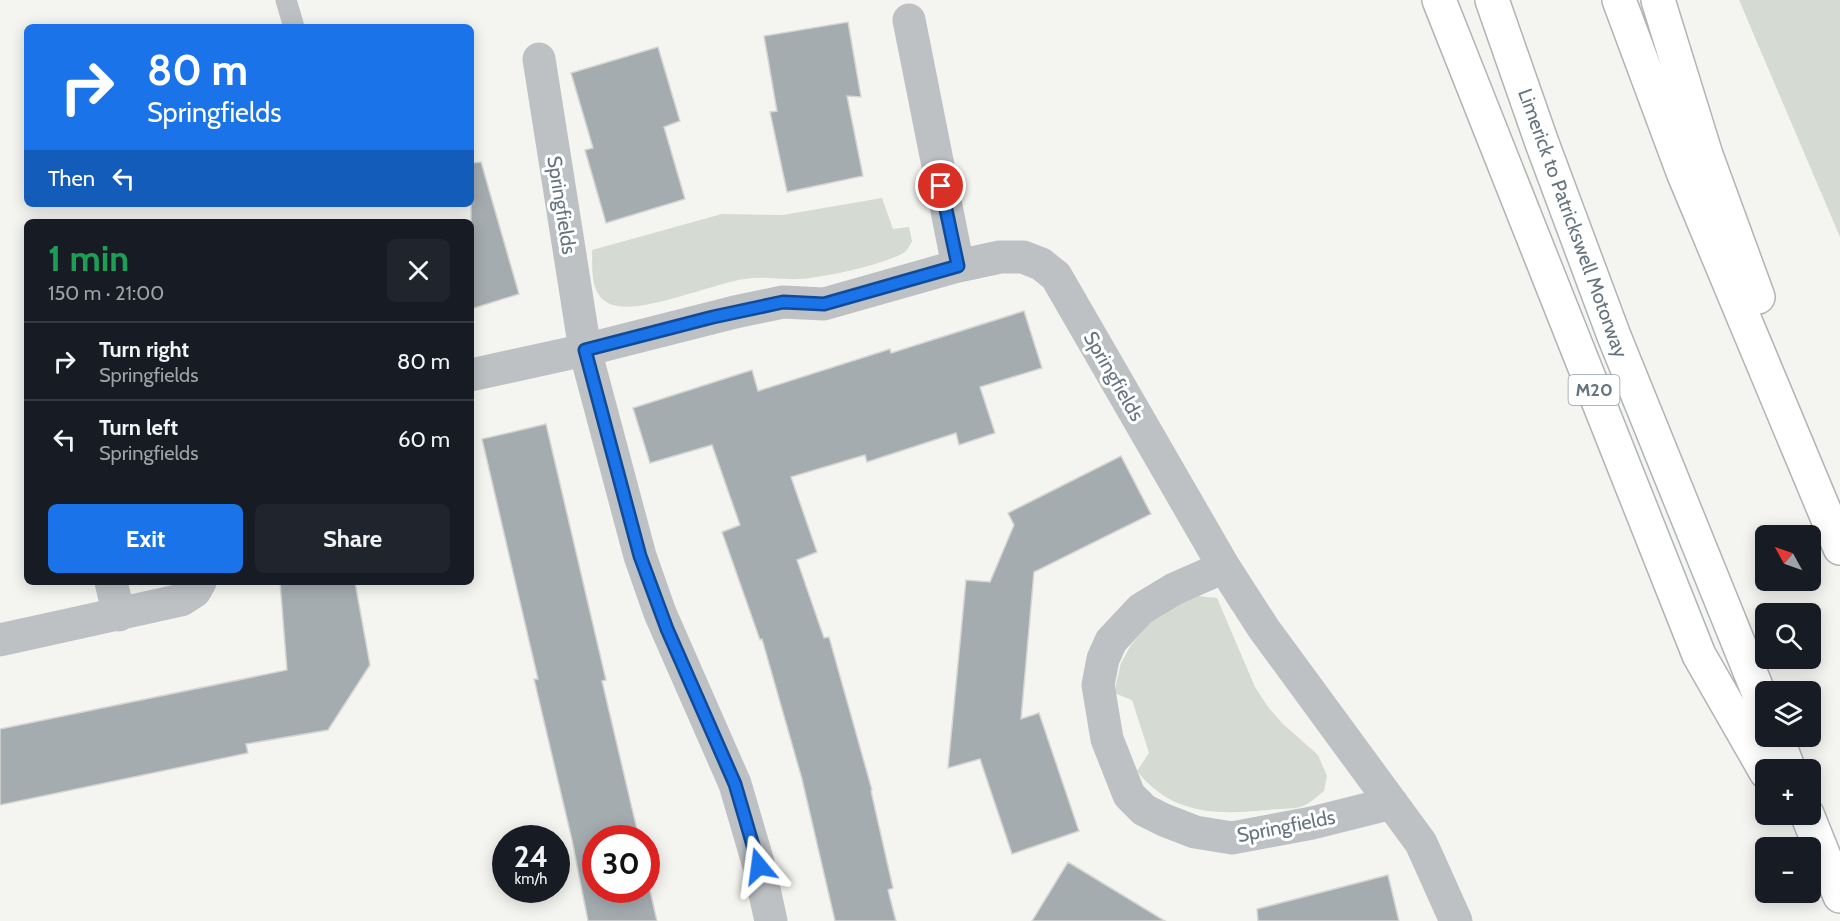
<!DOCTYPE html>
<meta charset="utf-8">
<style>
body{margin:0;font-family:Cabin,sans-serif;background:#20242c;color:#f1f3f6;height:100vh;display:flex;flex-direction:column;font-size:22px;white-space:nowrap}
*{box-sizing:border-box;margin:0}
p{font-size:20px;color:#9ea1a6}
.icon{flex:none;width:33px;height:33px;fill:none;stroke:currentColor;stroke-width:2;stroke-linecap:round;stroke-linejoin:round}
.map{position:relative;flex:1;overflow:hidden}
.drawer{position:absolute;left:24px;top:219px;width:450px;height:366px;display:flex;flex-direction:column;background:#171b24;border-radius:9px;box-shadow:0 3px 15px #0003}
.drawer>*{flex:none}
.hud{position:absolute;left:24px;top:24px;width:450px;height:183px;border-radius:9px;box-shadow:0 3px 15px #0003;background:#1a73e8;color:#fff;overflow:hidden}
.needle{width:39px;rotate:310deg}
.tools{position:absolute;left:1755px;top:525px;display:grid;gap:12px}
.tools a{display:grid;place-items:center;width:66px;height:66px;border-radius:9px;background:#171b24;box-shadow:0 3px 15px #0003;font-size:30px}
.speed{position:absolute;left:492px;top:825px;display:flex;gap:12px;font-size:30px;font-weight:700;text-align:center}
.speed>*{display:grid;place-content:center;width:78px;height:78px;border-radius:50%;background:#171b24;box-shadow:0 3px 15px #0003;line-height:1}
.speed small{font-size:15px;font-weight:400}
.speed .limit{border:9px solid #d22;background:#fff;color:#111}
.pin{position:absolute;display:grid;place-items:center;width:51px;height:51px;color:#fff;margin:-26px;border:3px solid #fff;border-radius:50%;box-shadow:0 2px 6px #0007}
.me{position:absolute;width:66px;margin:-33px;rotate:344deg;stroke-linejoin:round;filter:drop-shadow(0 0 4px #0008)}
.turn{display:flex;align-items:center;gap:21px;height:126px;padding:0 24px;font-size:27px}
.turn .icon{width:78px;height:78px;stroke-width:2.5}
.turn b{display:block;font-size:42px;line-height:51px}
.then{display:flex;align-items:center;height:57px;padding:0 24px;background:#0003;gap:12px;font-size:22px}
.round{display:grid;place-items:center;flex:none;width:63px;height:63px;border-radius:9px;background:#20242c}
.headline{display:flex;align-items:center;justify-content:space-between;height:102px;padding:0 24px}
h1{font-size:36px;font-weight:700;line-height:45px;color:#1e9e55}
.cta{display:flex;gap:12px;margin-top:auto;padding:12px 24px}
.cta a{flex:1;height:69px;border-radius:9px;background:#1a73e8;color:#fff;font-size:24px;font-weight:700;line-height:69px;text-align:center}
.cta a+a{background:#20242c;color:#f1f3f6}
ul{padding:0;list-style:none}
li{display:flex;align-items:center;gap:18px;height:78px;padding:0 24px;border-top:2px solid #363941}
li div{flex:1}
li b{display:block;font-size:22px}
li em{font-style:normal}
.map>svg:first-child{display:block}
</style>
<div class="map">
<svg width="1840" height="921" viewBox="0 0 1840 921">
<rect width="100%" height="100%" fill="#f4f4f0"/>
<!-- green -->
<path fill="#d5dad2" d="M 1739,0 L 1840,0 L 1840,237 Z
M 882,198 L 893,229 L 909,227 L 912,241 C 910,245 908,249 905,252 C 887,264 822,278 799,279 C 781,280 763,276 745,279 C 712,283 635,318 608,303 C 589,292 593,269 592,250 L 722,214 L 783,215 Z
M 1198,596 L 1217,598 L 1255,687 L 1268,707 L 1283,724 L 1318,755 L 1327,776 L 1324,791 C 1318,795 1312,802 1305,805 C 1296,810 1279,808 1268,810 C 1216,815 1172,815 1137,771 L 1149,753 L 1132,700 L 1114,693 L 1121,663 L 1131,645 L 1156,616 L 1173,606 Z"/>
<!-- building -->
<path fill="#a4acb0" stroke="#d5d5d3" stroke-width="1.5" d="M 848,22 L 861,97 L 847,96 L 863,176 L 787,192 L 770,112 L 777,111 L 764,36 Z
M 658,47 L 680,121 L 664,127 L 685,199 L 606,223 L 585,150 L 593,148 L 571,73 Z
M 481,162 L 519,294 L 471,309 L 471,163 Z
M 1024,311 L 1042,368 L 980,387 L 995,433 L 959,445 L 956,433 L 867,462 L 865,455 L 791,477 L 817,552 L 797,560 L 824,638 L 829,637 L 872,790 L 871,791 L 893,888 L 888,890 L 896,921 L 835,921 L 802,779 L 762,639 L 760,640 L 722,532 L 740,525 L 712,445 L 650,463 L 633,408 L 752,370 L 758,391 L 890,349 L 891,353 Z
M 546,424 L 606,680 L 602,681 L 639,838 L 596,838 L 596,890 L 646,890 L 646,873 L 657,921 L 588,921 L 572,840 L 534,679 L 538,679 L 482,439 Z
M 1121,456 L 1151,514 L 1034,572 L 1021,719 L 1039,713 L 1079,831 L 1012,854 L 980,759 L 948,768 L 966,580 L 990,582 L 1014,525 L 1008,513 Z
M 280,582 L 355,582 L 370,665 L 328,730 L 246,744 L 248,753 L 0,805 L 0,729 L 287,670 Z
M 1068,862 L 1165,921 L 1032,921 Z
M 1388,875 L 1399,921 L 1258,921 L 1257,909 Z"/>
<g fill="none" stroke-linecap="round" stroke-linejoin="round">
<!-- motorway casing -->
<g stroke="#b0b4b6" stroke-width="36">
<path id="motorway" d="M 1439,0 L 1699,655 L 1766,772
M 1492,0 L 1542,143 L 1614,336 L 1766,711
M 1619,0 L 1683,172 L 1840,548
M 1658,0 L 1706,155 L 1758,297
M 1776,736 L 1789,770
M 1807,814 L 1840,896"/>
</g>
<!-- service -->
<path stroke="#bdc1c4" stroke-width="21" d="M 286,0 L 294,27"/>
<!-- minor -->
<path stroke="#bdc1c4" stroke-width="33" d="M 909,20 L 958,266
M 539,59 L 585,350 L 640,556 L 660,613 L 735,784 L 759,866 L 771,921
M 471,375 L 585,350 L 735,312 L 783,302 L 824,304 L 958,266 L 1000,257 L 1023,257 L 1041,264 L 1056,276 L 1224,567 L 1264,629 L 1421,843 L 1456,921
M 1224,567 L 1174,589 L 1141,609 L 1111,641 L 1103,659 L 1098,685 L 1107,739 L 1129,795 L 1144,810 L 1164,820 L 1195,832 L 1232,838 L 1312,823 L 1392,803
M 111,582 L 119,615
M 0,640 L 181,600 L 195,591 L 200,582"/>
<!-- motorway -->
<use href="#motorway" stroke="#fff" stroke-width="33"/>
</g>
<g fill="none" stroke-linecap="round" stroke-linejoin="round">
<!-- route casing -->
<g stroke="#114b97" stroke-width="15">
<path id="route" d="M 759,866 L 735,784 L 667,629 L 640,556 L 585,350 L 713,317 L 783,302 L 824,304 L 958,266 L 941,186"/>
</g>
<!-- route -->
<use href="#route" stroke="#1a73e8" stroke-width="10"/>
</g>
<g text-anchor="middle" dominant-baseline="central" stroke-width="6" stroke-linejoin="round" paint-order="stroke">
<!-- shield labels -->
<rect fill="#fff" stroke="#939ea5" stroke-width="1.5" x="1568.5" y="375" width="51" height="30" rx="4.5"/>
<g font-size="18" font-weight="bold" fill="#65747f">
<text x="1594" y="390">M20</text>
</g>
<!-- street labels -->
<g font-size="20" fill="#65747f" stroke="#fff">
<text transform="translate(562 205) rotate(81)">Springfields</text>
<text transform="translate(1573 223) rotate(70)">Limerick to Patrickswell Motorway</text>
<text transform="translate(1114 376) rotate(60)">Springfields</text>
<text transform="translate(1286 826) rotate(-11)">Springfields</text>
</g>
</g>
</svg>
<div class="tools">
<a><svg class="needle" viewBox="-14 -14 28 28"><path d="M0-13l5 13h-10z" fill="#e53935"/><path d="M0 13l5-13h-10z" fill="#9ea1a6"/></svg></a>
<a><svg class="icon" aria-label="search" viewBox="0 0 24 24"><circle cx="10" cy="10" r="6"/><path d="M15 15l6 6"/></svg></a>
<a><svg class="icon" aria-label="layers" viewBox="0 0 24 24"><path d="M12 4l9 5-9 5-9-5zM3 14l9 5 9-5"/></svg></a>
<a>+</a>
<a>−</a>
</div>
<div class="speed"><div>24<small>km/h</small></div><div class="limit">30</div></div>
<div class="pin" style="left:941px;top:186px;background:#d93025"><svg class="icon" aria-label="arrive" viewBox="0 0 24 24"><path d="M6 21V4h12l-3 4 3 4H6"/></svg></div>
<svg class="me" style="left:759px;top:866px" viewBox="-20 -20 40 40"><path d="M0-17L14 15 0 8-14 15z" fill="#1a73e8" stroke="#fff" stroke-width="4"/></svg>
<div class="hud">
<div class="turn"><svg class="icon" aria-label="right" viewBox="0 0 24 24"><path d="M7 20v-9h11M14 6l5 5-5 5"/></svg><div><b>80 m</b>Springfields</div></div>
<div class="then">Then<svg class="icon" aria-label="left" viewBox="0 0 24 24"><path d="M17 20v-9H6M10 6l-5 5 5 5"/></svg></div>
</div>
<section class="drawer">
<div class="headline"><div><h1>1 min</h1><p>150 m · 21:00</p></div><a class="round"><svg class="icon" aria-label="close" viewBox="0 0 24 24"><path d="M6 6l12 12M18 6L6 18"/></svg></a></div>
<ul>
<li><svg class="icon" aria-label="right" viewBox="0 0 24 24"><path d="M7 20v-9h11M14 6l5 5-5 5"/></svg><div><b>Turn right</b><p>Springfields</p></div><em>80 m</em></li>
<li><svg class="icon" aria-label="left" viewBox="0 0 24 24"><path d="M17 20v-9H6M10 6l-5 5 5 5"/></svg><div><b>Turn left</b><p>Springfields</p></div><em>60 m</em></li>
</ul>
<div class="cta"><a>Exit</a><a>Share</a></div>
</section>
</div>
